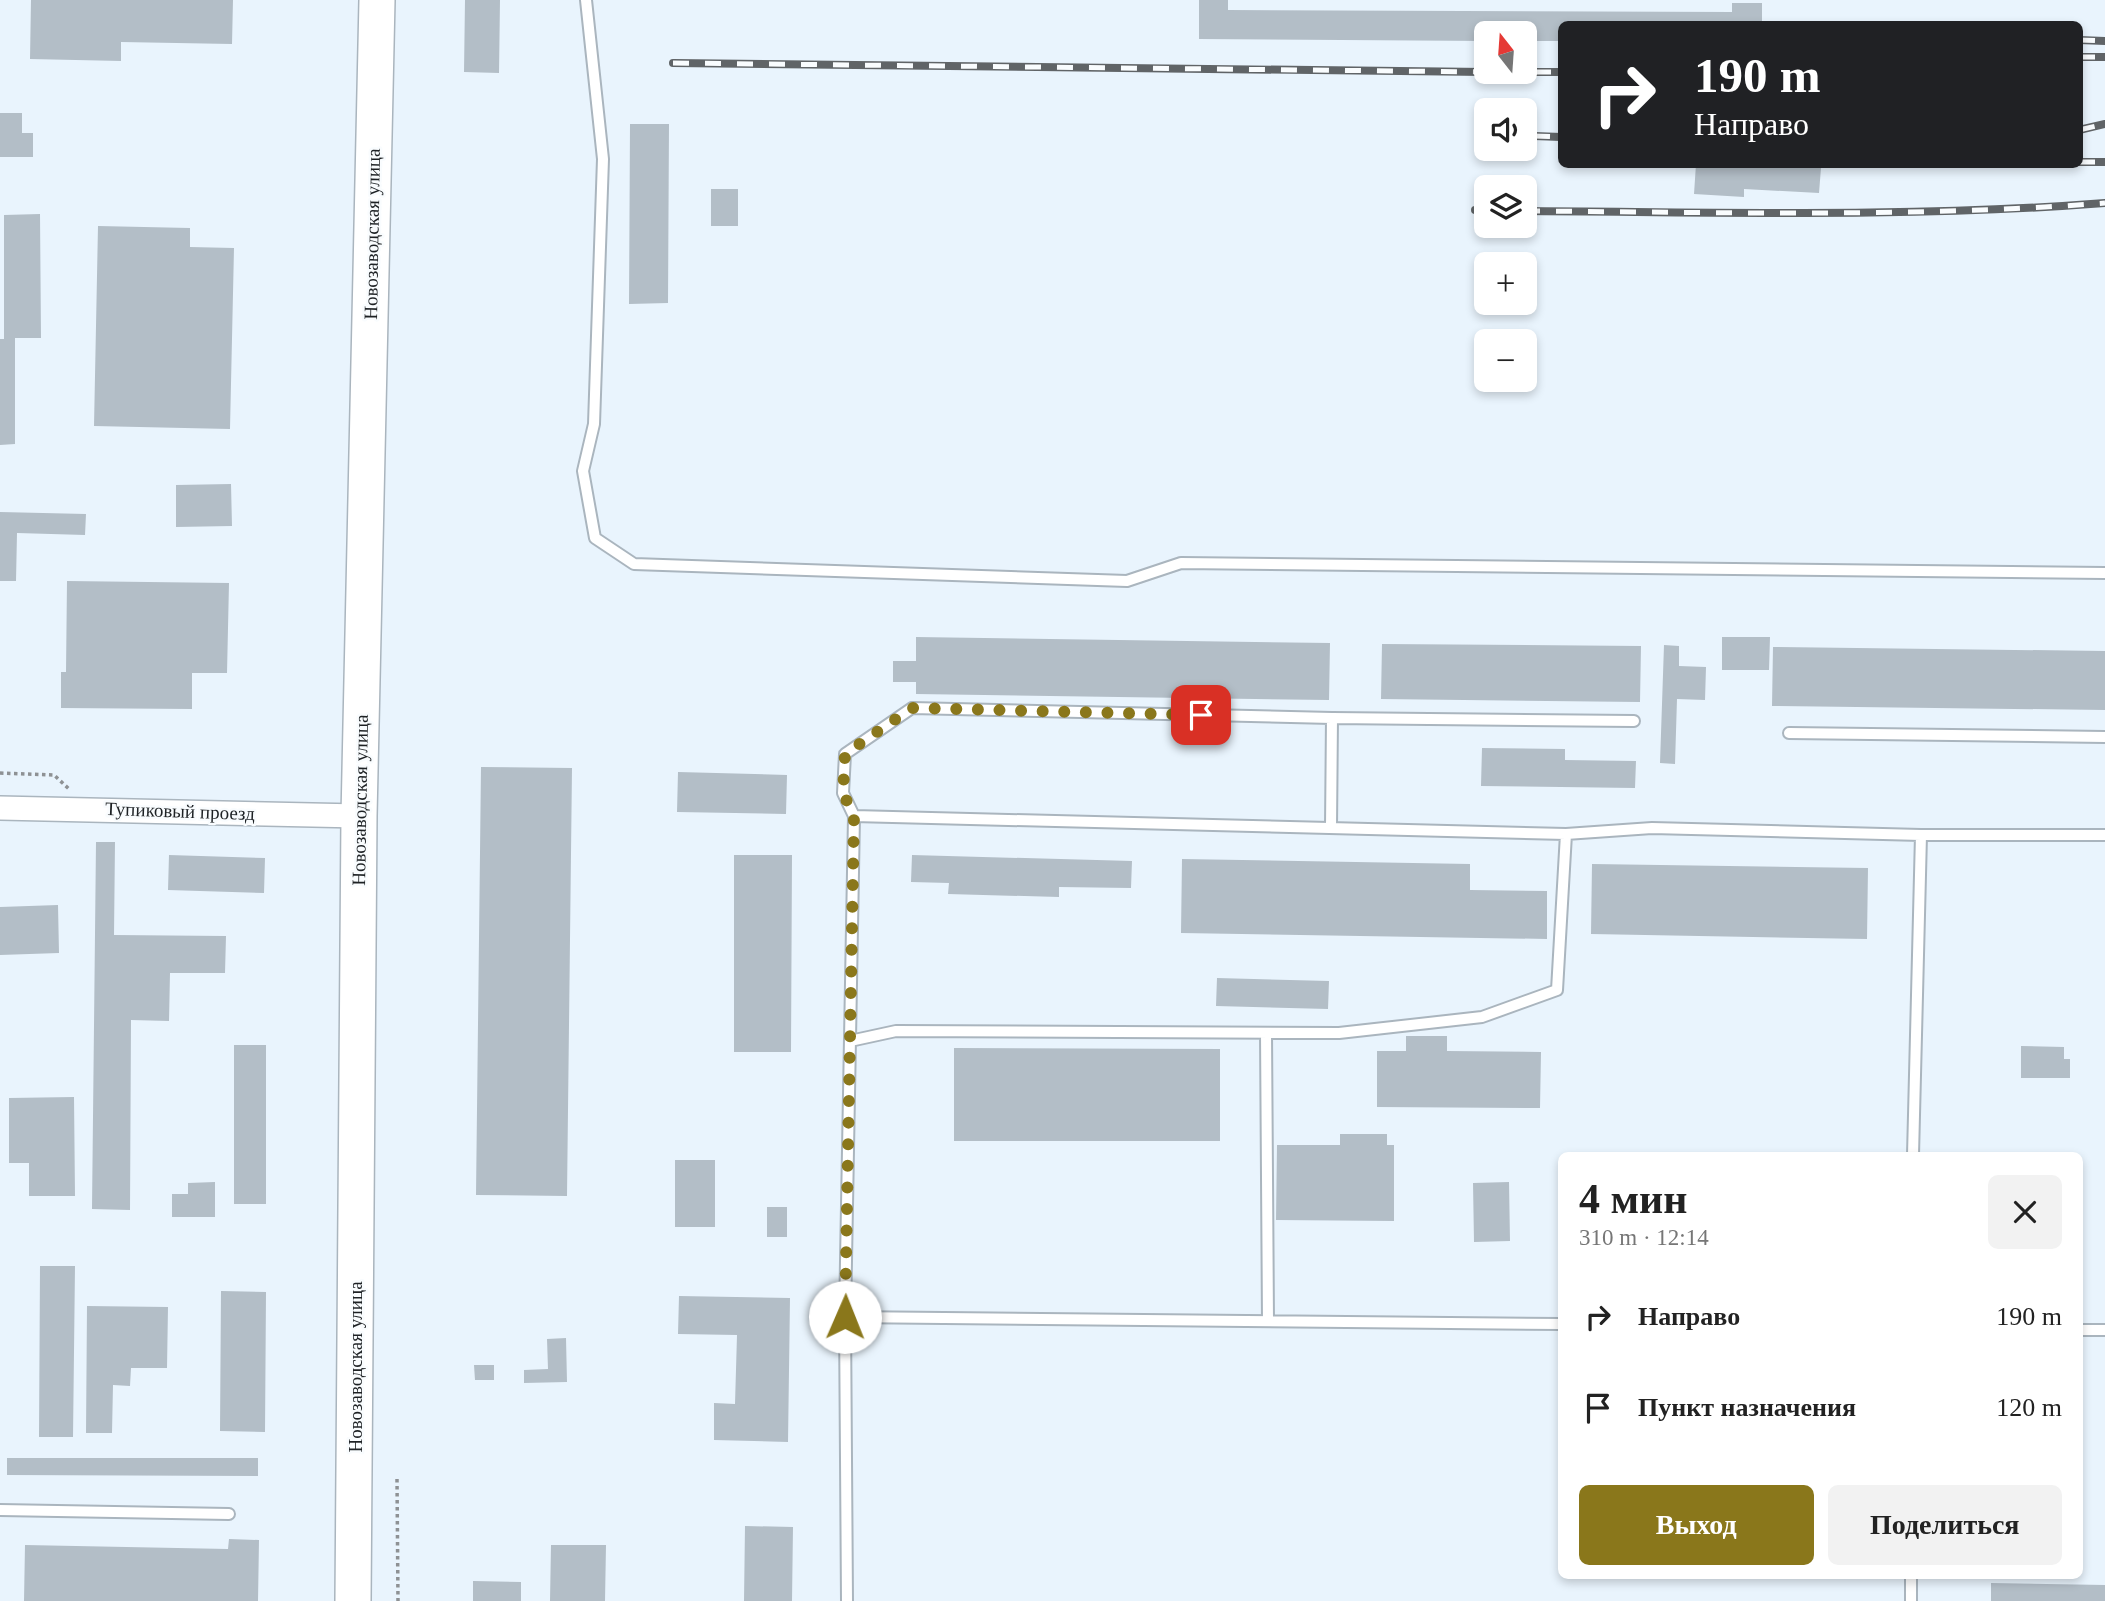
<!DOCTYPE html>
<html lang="ru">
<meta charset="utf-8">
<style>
body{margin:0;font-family:Georgia,serif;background:#f2f2f2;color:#222;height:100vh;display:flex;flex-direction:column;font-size:26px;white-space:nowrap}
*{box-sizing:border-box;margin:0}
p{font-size:23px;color:#767676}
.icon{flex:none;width:38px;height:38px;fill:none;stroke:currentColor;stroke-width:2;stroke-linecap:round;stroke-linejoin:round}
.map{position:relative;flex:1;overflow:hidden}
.details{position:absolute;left:1558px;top:1152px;width:525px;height:427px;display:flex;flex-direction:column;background:#fff;border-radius:10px;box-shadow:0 4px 10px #0003}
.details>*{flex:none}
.banner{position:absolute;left:1558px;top:21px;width:525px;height:147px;border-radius:10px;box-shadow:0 4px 10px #0003;background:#202124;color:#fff;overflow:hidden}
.needle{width:46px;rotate:343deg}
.controls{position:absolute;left:1474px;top:21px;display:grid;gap:14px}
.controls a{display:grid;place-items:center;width:63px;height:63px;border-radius:10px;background:#fff;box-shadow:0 4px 10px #0003;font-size:35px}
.pin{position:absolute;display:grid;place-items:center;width:60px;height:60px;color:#fff;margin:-30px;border-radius:14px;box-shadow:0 4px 10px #0006}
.me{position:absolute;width:77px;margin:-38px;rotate:1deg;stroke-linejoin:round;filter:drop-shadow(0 0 5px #0008)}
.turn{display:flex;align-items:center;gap:24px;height:147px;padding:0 21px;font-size:32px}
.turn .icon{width:91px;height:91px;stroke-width:2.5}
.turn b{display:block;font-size:49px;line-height:60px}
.round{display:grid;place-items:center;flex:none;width:74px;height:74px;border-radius:10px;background:#f2f2f2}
.head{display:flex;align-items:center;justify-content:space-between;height:119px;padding:0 21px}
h1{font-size:42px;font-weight:600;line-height:52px}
.primary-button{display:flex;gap:14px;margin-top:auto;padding:14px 21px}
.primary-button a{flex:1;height:80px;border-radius:10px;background:#8a771b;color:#fff;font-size:28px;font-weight:600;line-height:80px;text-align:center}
.primary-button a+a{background:#f2f2f2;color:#222}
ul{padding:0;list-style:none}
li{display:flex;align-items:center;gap:21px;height:91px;padding:0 21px}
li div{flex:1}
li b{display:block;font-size:26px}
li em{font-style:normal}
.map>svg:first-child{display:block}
</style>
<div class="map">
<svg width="2105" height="1601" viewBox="0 0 2105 1601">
<rect width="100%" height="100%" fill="#f9fcfe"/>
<!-- built -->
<path fill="#e9f4fd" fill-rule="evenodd" d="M 0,0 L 372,0 L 353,812 L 0,803 Z
M 379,0 L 2105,0 L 2105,1601 L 357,1601 ZM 1561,24 L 2079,24 L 2079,164 L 1561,164 ZM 1486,33 L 1524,33 L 1524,72 L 1486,72 ZM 1486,110 L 1524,110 L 1524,149 L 1486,149 ZM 1486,187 L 1524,187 L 1524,226 L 1486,226 ZM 1486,264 L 1524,264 L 1524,303 L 1486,303 ZM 1486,341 L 1524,341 L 1524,380 L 1486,380 ZM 1561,1155 L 2079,1155 L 2079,1575 L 1561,1575 Z
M 0,813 L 354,819 L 347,1601 L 0,1601 Z"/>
<!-- building -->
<path fill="#b3bec7" d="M 31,0 L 233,0 L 232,44 L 121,42 L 121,61 L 30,59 Z
M 465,0 L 500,0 L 499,73 L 464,72 Z
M 1199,0 L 1228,0 L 1228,10 L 1732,12 L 1732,3 L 1762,3 L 1762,24 L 1561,24 L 1561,41 L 1524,41 L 1524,33 L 1486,33 L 1486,41 L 1199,39 Z
M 0,113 L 22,113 L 22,133 L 33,133 L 33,157 L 0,157 Z
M 630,124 L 669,124 L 668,303 L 629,304 Z
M 1696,164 L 1821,168 L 1819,193 L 1744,189 L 1744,197 L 1694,194 Z
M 711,189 L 738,189 L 738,226 L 711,226 Z
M 40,214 L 41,338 L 15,338 L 15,444 L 0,445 L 0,339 L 4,339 L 4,215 Z
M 98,226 L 190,228 L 190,247 L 234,248 L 230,429 L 94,426 Z
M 231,484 L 232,526 L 176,527 L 176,485 Z
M 0,512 L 86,514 L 85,535 L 17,533 L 16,581 L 0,581 Z
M 67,581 L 229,583 L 227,673 L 192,673 L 192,709 L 61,708 L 61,672 L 66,672 Z
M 916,637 L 1330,643 L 1329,700 L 916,694 L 916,682 L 893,682 L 893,661 L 916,661 Z
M 1722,637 L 1770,637 L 1769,670 L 1722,670 Z
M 1382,644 L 1641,646 L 1640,702 L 1381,699 Z
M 1664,645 L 1679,646 L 1679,666 L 1706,667 L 1705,700 L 1677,699 L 1675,764 L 1660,763 Z
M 1773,647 L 2105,651 L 2105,710 L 1772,706 Z
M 1482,748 L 1565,749 L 1565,760 L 1636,761 L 1635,788 L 1481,786 Z
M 481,767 L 572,768 L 567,1196 L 476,1195 Z
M 678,772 L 787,775 L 786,814 L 677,812 Z
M 96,842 L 115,842 L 114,935 L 226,936 L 225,973 L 170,973 L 169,1021 L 131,1020 L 130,1210 L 92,1209 Z
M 169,855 L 265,858 L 264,893 L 168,890 Z
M 734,855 L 792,855 L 791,1052 L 734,1052 Z
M 912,855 L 1132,861 L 1131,888 L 1059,887 L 1059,897 L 948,894 L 949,883 L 911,882 Z
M 1182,859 L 1470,864 L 1470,890 L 1547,891 L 1547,939 L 1181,933 Z
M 1592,864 L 1868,868 L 1867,939 L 1591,934 Z
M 58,905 L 59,953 L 0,955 L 0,907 Z
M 1217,978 L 1329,981 L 1328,1009 L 1216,1006 Z
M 1406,1036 L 1447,1036 L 1447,1051 L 1541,1052 L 1540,1108 L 1377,1107 L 1377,1051 L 1406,1051 Z
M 234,1045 L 266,1045 L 266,1204 L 234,1204 Z
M 2021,1046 L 2064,1047 L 2064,1059 L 2070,1059 L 2070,1078 L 2021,1078 Z
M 954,1048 L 1220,1049 L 1220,1141 L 954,1141 Z
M 74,1097 L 75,1196 L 29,1196 L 29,1163 L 9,1163 L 9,1098 Z
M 1340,1134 L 1387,1134 L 1387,1145 L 1394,1145 L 1394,1221 L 1276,1220 L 1277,1145 L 1340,1145 Z
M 675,1160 L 715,1160 L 715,1227 L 675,1227 Z
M 215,1182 L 215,1217 L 172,1217 L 172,1194 L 188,1194 L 188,1183 Z
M 1509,1182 L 1510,1241 L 1474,1242 L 1473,1183 Z
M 767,1207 L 787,1207 L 787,1237 L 767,1237 Z
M 40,1266 L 75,1266 L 73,1437 L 39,1437 Z
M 221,1291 L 266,1292 L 265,1432 L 220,1431 Z
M 679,1296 L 790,1298 L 788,1442 L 714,1440 L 714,1403 L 735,1404 L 737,1335 L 678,1334 Z
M 87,1306 L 168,1307 L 167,1368 L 131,1368 L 130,1386 L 113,1385 L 112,1433 L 86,1433 Z
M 566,1338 L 567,1382 L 524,1383 L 524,1370 L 548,1369 L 547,1339 Z
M 474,1365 L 494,1365 L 494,1380 L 475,1380 Z
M 7,1458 L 258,1458 L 258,1476 L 7,1475 Z
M 745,1526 L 793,1527 L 792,1601 L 744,1601 Z
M 229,1539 L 259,1540 L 258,1601 L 24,1601 L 25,1545 L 228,1549 Z
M 551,1545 L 606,1545 L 605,1601 L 550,1601 Z
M 473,1581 L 521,1582 L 521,1601 L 473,1601 Z
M 1991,1583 L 2105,1585 L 2105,1601 L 1991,1601 Z"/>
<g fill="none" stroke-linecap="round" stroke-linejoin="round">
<!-- service casing -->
<g stroke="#aab5be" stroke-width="14">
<path id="service" d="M 586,0 L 603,159 L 594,424 L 583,471 L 595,538 L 634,564 L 1127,581 L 1181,563 L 2105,573
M 1789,733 L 2105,737
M 854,816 L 843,793 L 845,754 L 912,708 L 1332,718 L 1634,721
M 1331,828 L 1332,718
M 1266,1033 L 1268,1321
M 850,1041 L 896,1031 L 1339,1033 L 1482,1017 L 1557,990 L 1566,834
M 1913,1155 L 1921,835
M 845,1317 L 1561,1324
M 2079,1330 L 2105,1330
M 0,1510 L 229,1514
M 1911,1575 L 1911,1601
M 847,1601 L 845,1317 L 854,816 L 1566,834 L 1652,828 L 1921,835 L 2105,835"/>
</g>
<!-- minor casing -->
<g stroke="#aab5be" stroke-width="26">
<path id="minor" d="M 0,808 L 359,816"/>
</g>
<!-- primary casing -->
<g stroke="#aab5be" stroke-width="38">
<path id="primary" d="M 353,1601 L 359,816 L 377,0"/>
</g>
<!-- path -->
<path stroke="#8e9194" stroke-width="3.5" stroke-dasharray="3.5 3.5" stroke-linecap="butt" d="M 0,773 L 54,775 L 69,789
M 397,1479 L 398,1601"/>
<!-- service -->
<use href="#service" stroke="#fff" stroke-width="10"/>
<!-- minor -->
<use href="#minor" stroke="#fff" stroke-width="23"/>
<!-- primary -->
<use href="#primary" stroke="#fff" stroke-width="35"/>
<!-- rail casing -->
<g stroke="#606467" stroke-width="8">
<path id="rail" d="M 2079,40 L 2105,41
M 2079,57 L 2105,57
M 673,63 L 1486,72
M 1503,72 L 1561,72
M 2079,130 L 2105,124
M 1534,136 L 1561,137
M 2079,162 L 2105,162
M 1475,210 L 1486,210
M 1524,211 C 1718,212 1912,218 2105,203"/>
</g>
<!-- rail -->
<use href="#rail" stroke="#f9fcfe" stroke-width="5" stroke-dasharray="16" stroke-linecap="butt"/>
</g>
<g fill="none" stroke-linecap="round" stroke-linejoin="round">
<!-- route -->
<path stroke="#8a771b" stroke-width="12" stroke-dasharray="0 21.6" d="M 845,1317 L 854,816 L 843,793 L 845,754 L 912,708 L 1201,715"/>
</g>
<g text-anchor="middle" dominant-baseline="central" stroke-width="5" stroke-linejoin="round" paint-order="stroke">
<!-- street labels -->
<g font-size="19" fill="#1d2124" stroke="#f9fcfe">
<text transform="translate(372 234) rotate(-89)">Новозаводская улица</text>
<text transform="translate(360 800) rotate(-89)">Новозаводская улица</text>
<text transform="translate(180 811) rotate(2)">Тупиковый проезд</text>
<text transform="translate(355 1367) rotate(-90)">Новозаводская улица</text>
</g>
</g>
</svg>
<div class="controls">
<a><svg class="needle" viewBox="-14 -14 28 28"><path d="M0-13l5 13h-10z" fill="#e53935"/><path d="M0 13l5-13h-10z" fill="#767676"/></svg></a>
<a><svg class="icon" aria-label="sound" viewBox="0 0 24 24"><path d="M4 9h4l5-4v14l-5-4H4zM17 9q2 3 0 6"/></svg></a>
<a><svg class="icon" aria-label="layers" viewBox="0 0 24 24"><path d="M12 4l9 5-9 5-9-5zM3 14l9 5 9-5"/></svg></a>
<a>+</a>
<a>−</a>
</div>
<div class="pin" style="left:1201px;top:715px;background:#d93025"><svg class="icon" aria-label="arrive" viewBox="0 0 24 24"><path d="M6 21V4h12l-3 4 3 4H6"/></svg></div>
<svg class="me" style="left:845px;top:1317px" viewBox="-20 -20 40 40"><circle r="19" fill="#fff"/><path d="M0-13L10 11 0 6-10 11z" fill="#8a771b"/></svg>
<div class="banner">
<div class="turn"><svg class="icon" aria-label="right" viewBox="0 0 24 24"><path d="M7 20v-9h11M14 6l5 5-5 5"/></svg><div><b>190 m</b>Направо</div></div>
</div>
<section class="details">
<div class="head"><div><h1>4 мин</h1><p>310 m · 12:14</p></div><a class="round"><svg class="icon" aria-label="close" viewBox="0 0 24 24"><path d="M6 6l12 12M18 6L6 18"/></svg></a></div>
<ul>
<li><svg class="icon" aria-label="right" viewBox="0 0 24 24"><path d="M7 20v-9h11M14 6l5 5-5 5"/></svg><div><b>Направо</b></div><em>190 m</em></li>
<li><svg class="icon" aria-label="arrive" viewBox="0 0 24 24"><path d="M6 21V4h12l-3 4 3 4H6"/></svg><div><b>Пункт назначения</b></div><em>120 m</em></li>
</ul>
<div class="primary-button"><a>Выход</a><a>Поделиться</a></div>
</section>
</div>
